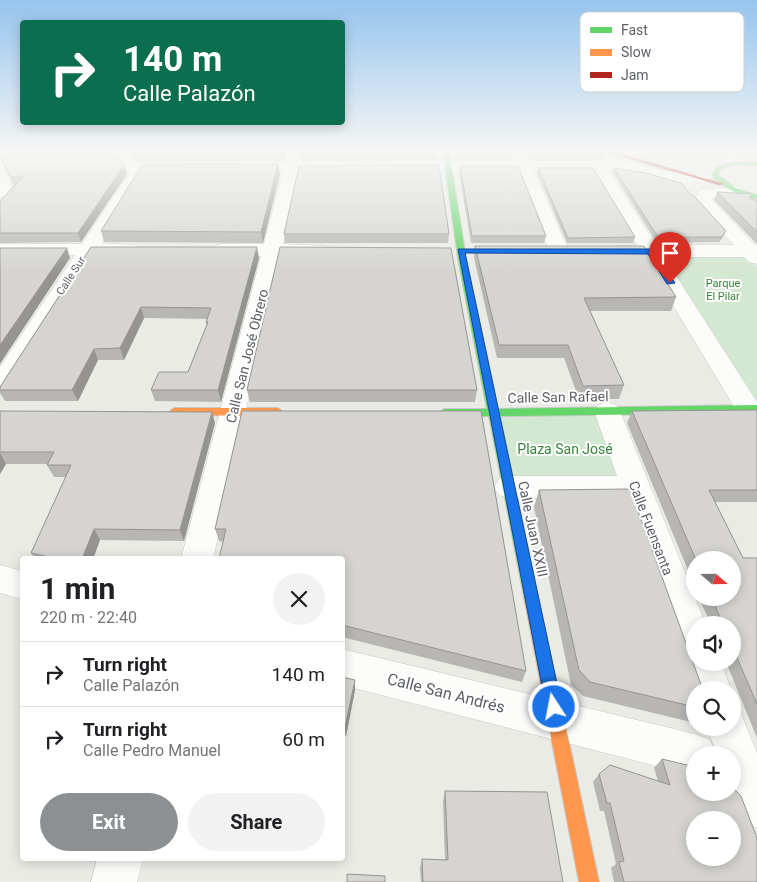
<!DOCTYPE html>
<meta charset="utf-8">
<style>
body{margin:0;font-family:Roboto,sans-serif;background:#f2f2f2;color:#202124;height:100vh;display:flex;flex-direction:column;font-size:19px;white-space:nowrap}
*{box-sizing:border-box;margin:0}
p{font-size:16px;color:#757577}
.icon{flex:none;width:28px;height:28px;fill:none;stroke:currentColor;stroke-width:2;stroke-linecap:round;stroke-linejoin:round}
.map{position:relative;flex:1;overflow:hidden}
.sheet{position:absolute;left:20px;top:556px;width:325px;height:305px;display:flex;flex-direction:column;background:#fff;border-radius:5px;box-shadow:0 2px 12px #0003}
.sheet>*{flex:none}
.banner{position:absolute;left:20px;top:20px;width:325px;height:105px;border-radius:5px;box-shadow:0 2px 12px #0003;background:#0b6e4f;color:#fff;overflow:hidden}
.needle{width:32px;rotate:110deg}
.buttons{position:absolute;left:686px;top:551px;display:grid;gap:10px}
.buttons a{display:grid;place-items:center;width:55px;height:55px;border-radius:50%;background:#fff;box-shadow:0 2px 12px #0003;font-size:25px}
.pin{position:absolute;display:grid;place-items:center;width:42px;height:42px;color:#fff;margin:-51px -21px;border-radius:50% 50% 50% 0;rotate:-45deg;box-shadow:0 0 5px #0007}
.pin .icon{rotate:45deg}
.me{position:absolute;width:55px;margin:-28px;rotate:349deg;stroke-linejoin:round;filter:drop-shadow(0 0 4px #0008)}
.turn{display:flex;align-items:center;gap:18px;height:105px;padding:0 20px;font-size:22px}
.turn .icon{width:65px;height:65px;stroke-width:2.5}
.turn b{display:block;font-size:35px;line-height:42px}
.round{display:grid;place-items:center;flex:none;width:52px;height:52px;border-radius:26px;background:#f2f2f2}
.head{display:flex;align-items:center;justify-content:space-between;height:85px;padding:0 20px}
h1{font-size:30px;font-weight:700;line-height:38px}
.cta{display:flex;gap:10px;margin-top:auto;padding:10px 20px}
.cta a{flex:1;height:58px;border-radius:30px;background:#8d9092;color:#fff;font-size:20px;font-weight:700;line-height:58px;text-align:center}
.cta a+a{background:#f2f2f2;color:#202124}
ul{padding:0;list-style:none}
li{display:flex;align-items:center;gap:15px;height:65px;padding:0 20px;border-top:1px solid #e0e0e0}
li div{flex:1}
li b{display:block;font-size:19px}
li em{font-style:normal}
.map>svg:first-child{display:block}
</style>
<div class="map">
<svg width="757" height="882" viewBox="0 0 757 882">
<rect width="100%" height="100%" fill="#ebebe6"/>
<!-- green -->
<path fill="#d3e8d1" d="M 660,255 L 745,255 L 757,268 L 757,401 L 753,401 Z
M 607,411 L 635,487 L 509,487 L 494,413 Z"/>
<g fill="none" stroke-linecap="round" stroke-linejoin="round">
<!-- street casing -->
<g stroke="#c9c9c8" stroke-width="1">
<path id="street" d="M 112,152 L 127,152 L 136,163 L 177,162 L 183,164 L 185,167 L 183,170 L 144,172 L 145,174 L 102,243 L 135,245 L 138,249 L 135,253 L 94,255 L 9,392 L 0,394 L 0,367 L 75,255 L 0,256 L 0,244 L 82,244 L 129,174 Z
M 288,152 L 302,152 L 301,161 L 335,161 L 341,163 L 343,166 L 341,169 L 335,171 L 299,171 L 283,244 L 325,246 L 328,250 L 325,254 L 280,256 L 213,559 L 181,559 L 261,256 L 214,254 L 211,250 L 214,246 L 221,244 L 264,244 L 283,171 L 240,171 L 234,169 L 232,166 L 234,163 L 240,161 L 285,161 Z
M 511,152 L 525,152 L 530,161 L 601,161 L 603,158 L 608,156 L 665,171 L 706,175 L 708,178 L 706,181 C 674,189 641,171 609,171 L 656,245 L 734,245 L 694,201 L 700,190 L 736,186 L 742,187 L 744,191 L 742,195 L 713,198 L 712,200 L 755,245 L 757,245 L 757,264 L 749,262 L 744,257 L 664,257 L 757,402 L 757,415 L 748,418 L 739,415 L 644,257 L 604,255 L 601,251 L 604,247 L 637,245 L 593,171 L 534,171 L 569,251 L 566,255 L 559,257 L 552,255 L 549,251 L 518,171 L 420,171 L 414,169 L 412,166 L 414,163 L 420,161 L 514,161 Z
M 724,152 L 738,152 L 744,163 L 741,166 L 731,166 Z
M 0,172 L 6,174 C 10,179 11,183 11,190 L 6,196 L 0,197 Z
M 607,402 L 616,405 L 620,411 L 706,625 L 695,625 L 695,662 L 721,662 L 731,690 L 695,690 L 695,695 L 683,662 L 686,657 L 682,656 L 677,644 L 625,498 L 509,498 L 499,495 L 494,487 L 499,479 L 509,476 L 617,476 L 594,411 L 598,405 Z
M 0,565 L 22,571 L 22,599 L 0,593 Z
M 342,649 L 695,734 L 710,740 L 716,755 L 695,755 L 695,776 L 342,685 Z
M 732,710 L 741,714 L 757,753 L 757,828 L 742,821 L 730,792 L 732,792 L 732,755 L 717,755 L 707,728 L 732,728 Z
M 97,859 L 143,859 L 137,882 L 91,882 Z"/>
</g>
<!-- fast casing -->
<g stroke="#c7c8c6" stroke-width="2">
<path id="fast" d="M 443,152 L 449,152 L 466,258 L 498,409 L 757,405 L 757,413 L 500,416 L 538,597 L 536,601 L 531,603 L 526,601 L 524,597 L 489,416 L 444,417 L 439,413 L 444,409 L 487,409 L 458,258 Z
M 736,161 L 757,162 L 757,166 L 736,165 L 721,169 L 718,175 L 736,188 L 757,195 L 757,199 C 739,195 724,189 712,175 L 716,167 Z"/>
</g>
<!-- slow casing -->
<g stroke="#c7c8c6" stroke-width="2">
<path id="slow" d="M 174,408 L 278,408 L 283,412 L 278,416 L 170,415 L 169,412 Z
M 531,591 L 536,593 L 538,597 L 599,882 L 579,882 L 524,597 L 526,593 Z"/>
</g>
<!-- jam casing -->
<g stroke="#c7c8c6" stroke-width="2">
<path id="jam" d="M 606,152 L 615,152 L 724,184 L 719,185 Z"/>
</g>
<!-- street -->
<use href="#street" fill="#fcfcfb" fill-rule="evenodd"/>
<!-- fast -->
<use href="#fast" fill="#63d668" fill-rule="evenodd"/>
<!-- slow -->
<use href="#slow" fill="#ff974d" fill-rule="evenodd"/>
<!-- jam -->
<use href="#jam" fill="#b3261e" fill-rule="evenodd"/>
</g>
<!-- wall -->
<path fill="#b7b6b4" d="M 0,152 L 124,165 L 127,174 L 81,242 L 0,243 L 0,201 L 14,186 L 0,157 Z
M 128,152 L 287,152 L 284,161 L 137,161 Z
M 302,152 L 438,152 L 437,160 L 302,161 Z
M 455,152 L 513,152 L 511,160 L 457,160 Z
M 526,152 L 604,152 L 603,156 L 600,159 L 531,160 Z
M 278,164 L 280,174 L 263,243 L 104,242 L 101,231 Z
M 460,166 L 546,236 L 544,243 L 471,243 L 459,173 Z
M 538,168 L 635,237 L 633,243 L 567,243 L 537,173 Z
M 614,168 L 692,196 L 726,231 L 723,236 L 719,242 L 657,243 L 613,173 Z
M 717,192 L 757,201 L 757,243 L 755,242 L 714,200 Z
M 284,234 L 449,234 L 448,243 L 285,243 Z
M 475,246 L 676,297 L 671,311 L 590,311 L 624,385 L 619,399 L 579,399 L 564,358 L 497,358 L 474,258 Z
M 91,247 L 259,258 L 221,402 L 155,401 L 151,390 L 188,372 L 207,326 L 206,322 L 207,319 L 144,318 L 124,360 L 98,360 L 78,401 L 5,401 L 0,393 L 0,387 Z
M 247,390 L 477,390 L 475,402 L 250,402 Z
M 757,410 L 757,502 L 715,502 L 743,558 L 757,558 L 757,738 L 726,662 L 732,662 L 732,625 L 711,625 L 699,598 L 732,598 L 732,560 L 695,560 L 695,587 L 627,423 L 632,411 Z
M 0,411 L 215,423 L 184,541 L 100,540 L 93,559 L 35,559 L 31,553 L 66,477 L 54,477 L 47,465 L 48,464 L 6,464 L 0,474 Z
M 242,411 L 526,671 L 522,682 L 342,637 L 342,559 L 219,541 L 215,529 Z
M 539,490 L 695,690 L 695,723 L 583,696 L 571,685 L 534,507 Z
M 342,677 L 355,690 L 346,736 L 342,736 Z
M 662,759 L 757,882 L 614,882 L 611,868 L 616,864 L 604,811 L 600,811 L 593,782 L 599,774 L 658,781 L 654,768 Z
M 445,791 L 563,882 L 421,882 L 420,868 L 422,859 L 445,860 L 443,801 Z"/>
<!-- shaded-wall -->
<path fill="#959492" d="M 283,152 L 287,152 L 284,161 L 283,153 Z
M 602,152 L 604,152 L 603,156 L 600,159 Z
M 278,164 L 280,174 L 263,243 L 261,232 Z
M 124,165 L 127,174 L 81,242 L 78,233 Z
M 726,231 L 723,236 L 719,242 L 721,237 Z
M 257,247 L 259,258 L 221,402 L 218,390 Z
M 67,248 L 70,258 L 0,364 L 0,345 Z
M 141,307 L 144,318 L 124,360 L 120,348 Z
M 94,349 L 98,360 L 78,401 L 72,390 Z
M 212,412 L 215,423 L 184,541 L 180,530 Z
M 0,453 L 6,464 L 0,474 Z
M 94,529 L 100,540 L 93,559 L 82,559 Z
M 355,680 L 355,690 L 346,736 L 345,727 Z"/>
<!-- building -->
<path fill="#d5d4d1" stroke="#959492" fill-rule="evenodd" d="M 0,152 L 114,152 L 124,165 L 78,233 L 0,233 L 0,201 L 23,177 L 11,177 L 0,156 Z
M 134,152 L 283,152 L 283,153 L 135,153 Z
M 302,152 L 438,152 L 302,153 Z
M 278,164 L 261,232 L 101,231 L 142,165 Z
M 439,165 L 449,234 L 284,234 L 299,166 Z
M 460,166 L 518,166 L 546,236 L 472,236 Z
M 538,168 L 593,168 L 635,237 L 568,238 Z
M 614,168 L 646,173 L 681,183 L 692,196 L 694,196 L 726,231 L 721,237 L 658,237 Z
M 717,192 L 752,194 L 749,198 L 757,201 L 757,232 Z
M 475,246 L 644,246 L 676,297 L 584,298 L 624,385 L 583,386 L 568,345 L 499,345 Z
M 91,247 L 257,247 L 218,390 L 151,390 L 159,372 L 188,372 L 208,322 L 206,322 L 211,308 L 141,307 L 120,348 L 94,349 L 72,390 L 0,390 L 0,387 Z
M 280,247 L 451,248 L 477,390 L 247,390 Z
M 0,248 L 67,248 L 0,345 Z
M 757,410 L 757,490 L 709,490 L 743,558 L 757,558 L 757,704 L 732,646 L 732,625 L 723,625 L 712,598 L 732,598 L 732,560 L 696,560 L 632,411 Z
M 0,411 L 212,412 L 180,530 L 94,529 L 82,559 L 59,559 L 31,553 L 71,465 L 47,465 L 54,452 L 0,452 Z
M 242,411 L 481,411 L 526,671 L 342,625 L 342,559 L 219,559 L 226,529 L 215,529 Z
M 630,489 L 703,690 L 695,690 L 695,707 L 590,682 L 579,670 L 539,490 Z
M 342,677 L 355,680 L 345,727 L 342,726 Z
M 662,759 L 695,767 L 695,792 L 732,792 L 732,787 L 741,796 L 757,838 L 757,882 L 624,882 L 619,862 L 624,861 L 610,803 L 607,803 L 599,774 L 610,765 L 670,785 ZM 695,820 L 732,820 L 732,858 L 695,858 Z
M 445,791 L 547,792 L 563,882 L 423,882 L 422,859 L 448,860 Z
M 347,874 L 385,876 L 385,882 L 347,882 Z"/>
<!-- sky -->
<linearGradient id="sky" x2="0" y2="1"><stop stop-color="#95c4ee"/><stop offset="0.55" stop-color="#f6f6f4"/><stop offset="1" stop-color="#f6f6f4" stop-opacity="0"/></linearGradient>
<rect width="757" height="275" fill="url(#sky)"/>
<!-- route -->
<path fill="#1a73e8" stroke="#114b97" d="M 458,249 L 651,249 L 654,250 L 675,283 L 667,284 L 648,254 L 465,253 L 562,707 L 560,712 L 554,715 L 549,712 L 546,707 Z"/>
<g text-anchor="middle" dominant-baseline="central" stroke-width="4" stroke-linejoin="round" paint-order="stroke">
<!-- far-street labels -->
<g font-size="11" fill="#5b5f64" stroke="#fff">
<text transform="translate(71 276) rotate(-57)">Calle Sur</text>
</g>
<!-- far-park labels -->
<g font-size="11" fill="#338439" stroke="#fff">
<text x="723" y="283">Parque<tspan x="723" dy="13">El Pilar</tspan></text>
</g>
<!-- street labels -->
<g font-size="14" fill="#5b5f64" stroke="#fff">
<text transform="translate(247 356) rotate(-76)">Calle San José Obrero</text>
<text transform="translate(558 397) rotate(-1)">Calle San Rafael</text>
<text transform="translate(651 528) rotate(69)">Calle Fuensanta</text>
<text transform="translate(533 529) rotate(78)">Calle Juan XXIII</text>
</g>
<!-- park labels -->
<g font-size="14" fill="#338439" stroke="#fff">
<text x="565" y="449">Plaza San José</text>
</g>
<!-- near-street labels -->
<g font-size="16" fill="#5b5f64" stroke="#fff">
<text transform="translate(446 693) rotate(14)">Calle San Andrés</text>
</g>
</g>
<!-- legend -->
<rect x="580" y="12" width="164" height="80" rx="8" fill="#fff" stroke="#cecfd0" stroke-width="1"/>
<rect x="590" y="27" width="22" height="6" fill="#63d668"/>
<rect x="590" y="49" width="22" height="7" fill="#ff974d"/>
<rect x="590" y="72" width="22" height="6" fill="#b3261e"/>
<g font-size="14" fill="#5b5f64">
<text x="621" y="35">Fast</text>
<text x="621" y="57">Slow</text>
<text x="621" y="80">Jam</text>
</g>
</svg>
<div class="buttons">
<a><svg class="needle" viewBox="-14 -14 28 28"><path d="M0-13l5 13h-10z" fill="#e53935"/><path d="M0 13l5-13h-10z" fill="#757577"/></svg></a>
<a><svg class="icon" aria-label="sound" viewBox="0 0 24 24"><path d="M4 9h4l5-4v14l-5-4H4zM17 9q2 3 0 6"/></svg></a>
<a><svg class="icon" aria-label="search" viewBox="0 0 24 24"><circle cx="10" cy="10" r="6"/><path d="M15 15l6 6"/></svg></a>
<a>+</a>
<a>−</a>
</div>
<div class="pin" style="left:670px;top:283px;background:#d93025"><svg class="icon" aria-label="arrive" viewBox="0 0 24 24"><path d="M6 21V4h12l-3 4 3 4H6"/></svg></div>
<svg class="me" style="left:554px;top:707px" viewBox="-20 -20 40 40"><circle r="17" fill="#1a73e8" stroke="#fff" stroke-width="3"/><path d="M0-11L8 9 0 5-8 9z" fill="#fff"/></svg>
<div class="banner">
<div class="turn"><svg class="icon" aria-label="right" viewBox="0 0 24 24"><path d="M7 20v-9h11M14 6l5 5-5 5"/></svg><div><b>140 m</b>Calle Palazón</div></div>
</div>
<section class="sheet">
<div class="head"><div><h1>1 min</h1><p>220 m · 22:40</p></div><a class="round"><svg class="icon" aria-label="close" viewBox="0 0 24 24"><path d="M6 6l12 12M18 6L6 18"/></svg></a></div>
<ul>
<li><svg class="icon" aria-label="right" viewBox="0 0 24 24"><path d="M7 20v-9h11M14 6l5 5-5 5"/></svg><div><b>Turn right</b><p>Calle Palazón</p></div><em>140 m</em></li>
<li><svg class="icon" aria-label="right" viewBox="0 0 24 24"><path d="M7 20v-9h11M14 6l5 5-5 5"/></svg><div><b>Turn right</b><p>Calle Pedro Manuel</p></div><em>60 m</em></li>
</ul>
<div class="cta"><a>Exit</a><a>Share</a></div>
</section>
</div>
